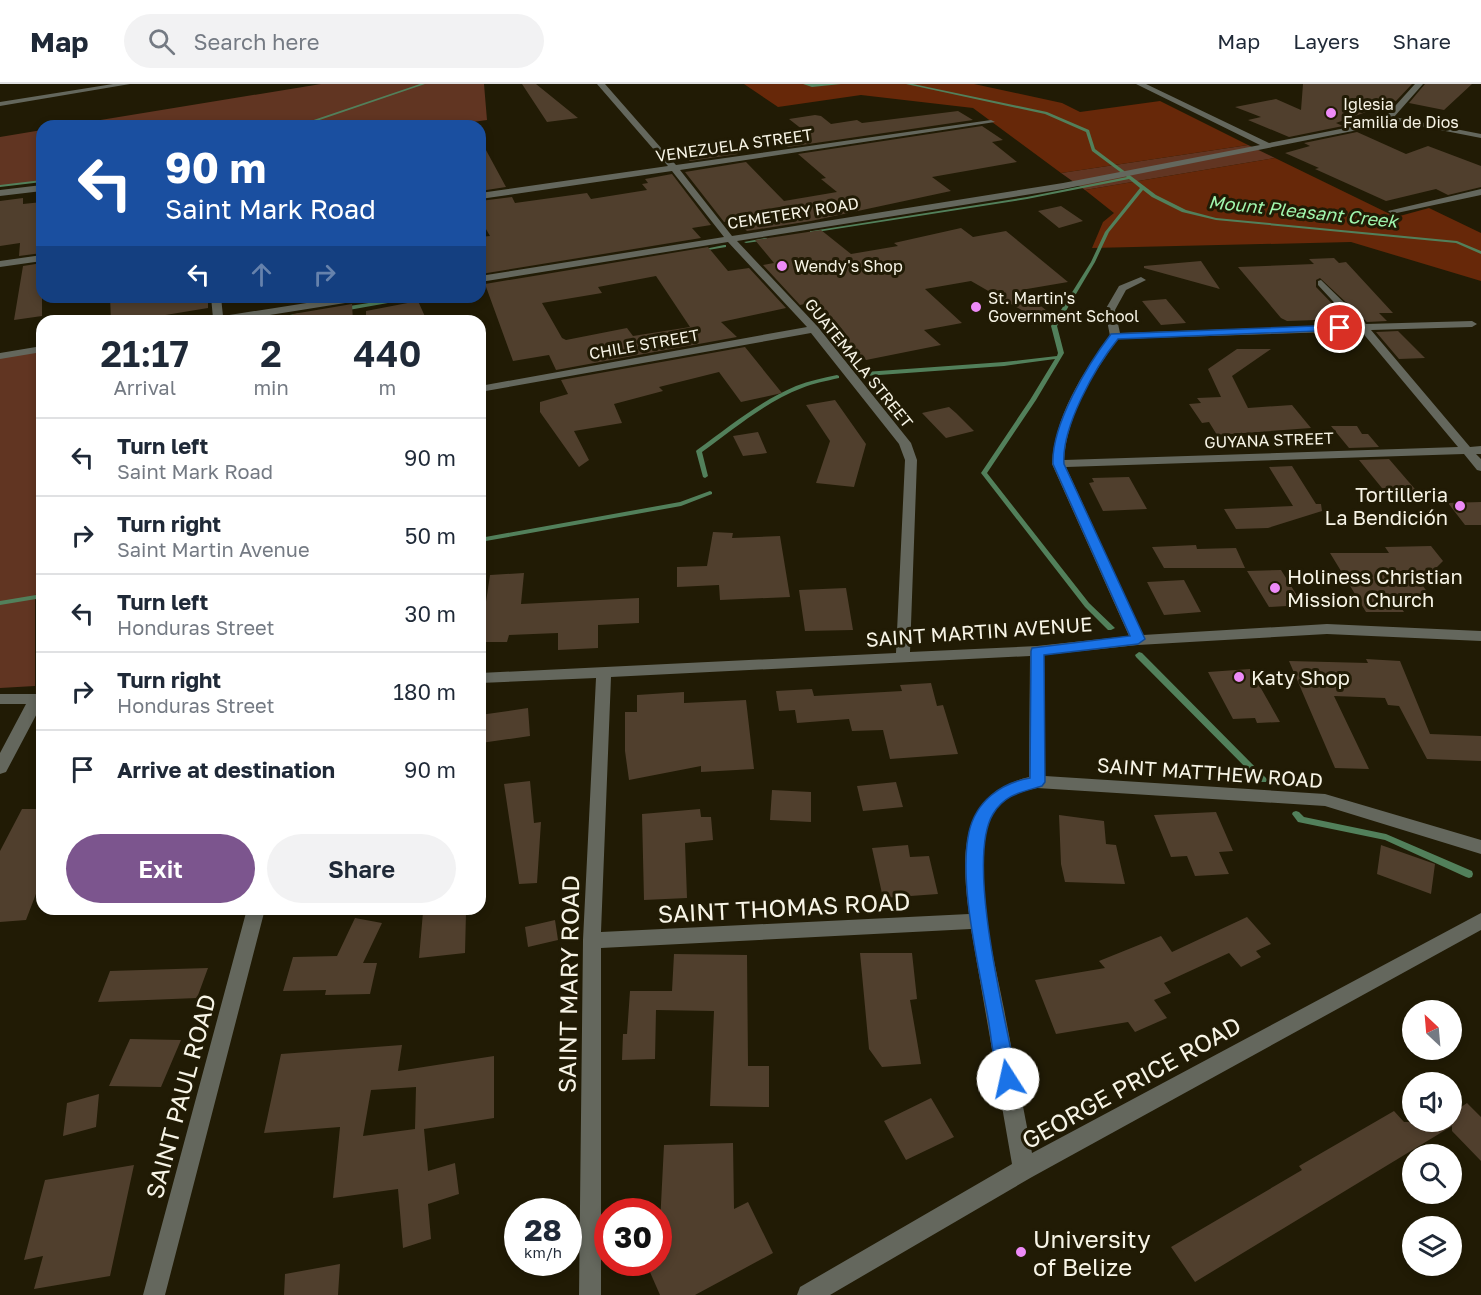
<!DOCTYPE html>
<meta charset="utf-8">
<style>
body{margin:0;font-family:"Golos Text",sans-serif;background:#f2f2f3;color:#1f2937;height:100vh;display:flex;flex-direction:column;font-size:22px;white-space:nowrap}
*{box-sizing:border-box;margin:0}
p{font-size:20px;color:#747a83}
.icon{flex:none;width:33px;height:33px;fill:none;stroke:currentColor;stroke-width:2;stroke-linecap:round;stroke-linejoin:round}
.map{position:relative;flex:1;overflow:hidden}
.sheet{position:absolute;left:36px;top:231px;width:450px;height:600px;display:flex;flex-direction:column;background:#fff;border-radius:18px;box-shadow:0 3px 9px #0003}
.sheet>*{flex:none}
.guide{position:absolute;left:36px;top:36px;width:450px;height:183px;border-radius:18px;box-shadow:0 3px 9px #0003;background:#1a4fa0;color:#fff;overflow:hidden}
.needle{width:39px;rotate:334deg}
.controls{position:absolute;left:1402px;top:916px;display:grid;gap:12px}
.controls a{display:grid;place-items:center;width:60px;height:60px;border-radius:50%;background:#fff;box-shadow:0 3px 9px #0003;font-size:30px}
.speed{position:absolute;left:504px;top:1114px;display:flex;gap:12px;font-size:30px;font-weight:700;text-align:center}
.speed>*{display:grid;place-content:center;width:78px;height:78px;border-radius:50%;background:#fff;box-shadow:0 3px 9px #0003;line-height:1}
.speed small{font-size:15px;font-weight:400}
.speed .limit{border:9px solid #d22;background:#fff;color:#111}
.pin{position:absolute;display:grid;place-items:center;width:51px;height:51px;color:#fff;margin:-26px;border:3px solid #fff;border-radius:50%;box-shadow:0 2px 6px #0007}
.me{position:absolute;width:66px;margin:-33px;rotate:350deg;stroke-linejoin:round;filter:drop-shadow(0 0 4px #0008)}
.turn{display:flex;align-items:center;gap:21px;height:126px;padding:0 30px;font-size:27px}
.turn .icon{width:78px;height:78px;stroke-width:2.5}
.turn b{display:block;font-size:42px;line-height:51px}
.lanes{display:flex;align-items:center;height:57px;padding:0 30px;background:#0003;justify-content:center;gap:30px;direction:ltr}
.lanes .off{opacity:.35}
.eta{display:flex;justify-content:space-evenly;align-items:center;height:102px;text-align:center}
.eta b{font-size:36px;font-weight:600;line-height:42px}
.cta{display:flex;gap:12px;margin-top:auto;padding:12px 30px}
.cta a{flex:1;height:69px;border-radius:36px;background:#7c558e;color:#fff;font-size:24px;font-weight:600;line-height:69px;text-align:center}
.cta a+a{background:#f2f2f3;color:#1f2937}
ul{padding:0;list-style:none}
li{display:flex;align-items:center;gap:18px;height:78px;padding:0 30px;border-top:2px solid #e0e1e3}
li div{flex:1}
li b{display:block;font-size:22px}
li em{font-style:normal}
header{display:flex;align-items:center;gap:36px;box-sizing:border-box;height:84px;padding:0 30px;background:#fff;border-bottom:2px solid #e0e1e3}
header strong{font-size:28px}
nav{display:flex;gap:33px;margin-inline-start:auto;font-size:21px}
.search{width:420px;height:54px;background:#f2f2f3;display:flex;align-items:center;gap:15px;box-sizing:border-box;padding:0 21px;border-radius:33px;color:#747a83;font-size:22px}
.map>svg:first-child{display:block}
</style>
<header>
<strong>Map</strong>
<div class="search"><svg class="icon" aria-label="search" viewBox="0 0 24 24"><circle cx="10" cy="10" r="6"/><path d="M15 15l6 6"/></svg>Search here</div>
<nav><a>Map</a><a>Layers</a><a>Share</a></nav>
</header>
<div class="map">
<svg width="1481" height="1211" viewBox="0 0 1481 1211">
<rect width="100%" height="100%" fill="#211b05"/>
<!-- green -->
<path fill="#613522" d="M 321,0 L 484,0 L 487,36 L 444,42 L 64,42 Z
M 42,46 L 42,97 L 0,102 L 0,53 Z
M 1248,61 L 1275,74 L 1085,106 L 1061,89 Z
M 42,264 L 42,509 L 35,511 L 35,602 L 0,604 L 0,271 Z"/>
<!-- forest -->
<path fill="#672809" d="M 744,0 L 974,0 L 1062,19 L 1080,28 L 1160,17 L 1248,61 L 1061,89 L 973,24 L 861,11 L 778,23 Z
M 1275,74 L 1396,133 L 1429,124 L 1481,149 L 1481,197 L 1351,158 L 1092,164 L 1103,138 L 1114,129 L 1085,106 Z"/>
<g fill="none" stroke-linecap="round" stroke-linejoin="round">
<!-- stream -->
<path fill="#52805b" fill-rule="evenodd" d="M 420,0 L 425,0 L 302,42 L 296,42 Z
M 803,0 L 841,0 L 812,3 Z
M 906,0 L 913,0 L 1047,28 L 1089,46 L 1095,65 L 1156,111 L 1186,126 L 1216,134 L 1457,157 L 1481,167 L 1481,170 L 1456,159 L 1216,136 L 1182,128 L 1152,113 L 1143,106 L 1109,148 L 1095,178 L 1057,242 L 1064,269 L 1036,316 L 987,389 L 1089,519 L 1115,544 L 1111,546 L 1108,546 L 1085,523 L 981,389 L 1030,316 L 1055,275 L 1004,282 L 865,292 L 862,290 L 865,288 L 1004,278 L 1057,272 L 1058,269 L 1051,242 L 1091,178 L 1105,148 L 1140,104 L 1129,95 L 1027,115 L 810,149 L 810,147 L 812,147 L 1027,113 L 1127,93 L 1092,67 L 1086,48 L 1045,30 Z
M 42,96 L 42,98 L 0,103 L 0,101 Z
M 765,154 L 767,154 L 767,156 L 746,159 L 744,158 Z
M 724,161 L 726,161 L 726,163 L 702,167 L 700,166 Z
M 407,213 L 418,213 L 416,214 L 343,227 L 340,225 L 343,223 Z
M 301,229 L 304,231 L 303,232 L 276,237 L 264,237 L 267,235 Z
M 837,291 L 839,292 L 839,294 C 826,297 814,299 802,304 C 765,318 734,345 702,368 L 708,392 L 705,394 L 703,393 L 696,367 L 697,366 C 729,343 760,317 796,302 C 809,297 823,294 837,291 Z
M 710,407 L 712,408 L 712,410 L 681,422 L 480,458 L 480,454 L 680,418 Z
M 42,510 L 42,514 L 0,521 L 0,517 Z
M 1139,568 L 1142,569 L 1266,694 L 1267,696 L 1266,698 L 1260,698 L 1136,573 L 1135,571 Z
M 1296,727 L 1299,728 L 1304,733 L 1386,750 L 1472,787 L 1473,790 L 1472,793 L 1469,794 L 1466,793 L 1385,756 L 1298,738 L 1292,730 L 1293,728 Z"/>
</g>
<!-- building -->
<path fill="#503f2d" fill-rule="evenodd" d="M 522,0 L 536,0 L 578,34 L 547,38 Z
M 1303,0 L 1412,0 L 1396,17 L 1336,39 L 1343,42 L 1289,53 L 1248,36 L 1261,33 L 1235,23 L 1276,15 L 1301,26 Z
M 1425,0 L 1472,0 L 1444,26 L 1409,19 Z
M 958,27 L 973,36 L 788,63 L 773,50 L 803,46 L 789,35 L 815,31 L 821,32 L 831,40 L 857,36 L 862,39 Z
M 982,42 L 1003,56 L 992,58 L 1017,78 L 932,93 L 951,107 L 811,137 L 747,147 L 736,136 L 724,138 L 685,88 L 746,78 L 784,117 L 837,108 L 821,95 L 826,94 L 798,70 Z
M 1357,48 L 1406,70 L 1428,62 L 1481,82 L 1481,103 L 1448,111 L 1436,105 L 1386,117 L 1315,85 L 1319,84 L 1285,69 L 1310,62 L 1304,59 Z
M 480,55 L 506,103 L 480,107 Z
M 729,60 L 738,70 L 690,77 L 681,68 Z
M 672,90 L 711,141 L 692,144 L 701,154 L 481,190 L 480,153 L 490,152 L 480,135 L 480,117 L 512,113 L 515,119 L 587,109 L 591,115 L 647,106 L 642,100 L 648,99 L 645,95 Z
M 23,114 L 23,120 L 42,118 L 42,169 L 19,172 L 20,159 L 0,162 L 0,117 Z
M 1061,122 L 1083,137 L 1059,144 L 1038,127 Z
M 961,144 L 973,153 L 1006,147 L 1068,198 L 1021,206 L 1052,231 L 1046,240 L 971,197 L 925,205 L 962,239 L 924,246 L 941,261 L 866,276 L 809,219 L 800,221 L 763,181 L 774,179 L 755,156 L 821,146 L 851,170 L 898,162 L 894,159 Z
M 708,163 L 728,187 L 749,184 L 786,224 L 721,238 L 737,253 L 556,286 L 549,271 L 513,277 L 485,200 ZM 656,192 L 690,243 L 633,252 L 627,244 L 566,256 L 562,254 L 542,219 L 602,209 L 598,203 Z
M 1334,174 L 1339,179 L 1346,178 L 1393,229 L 1379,229 L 1387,237 L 1367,238 L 1320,194 L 1316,196 L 1316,203 L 1347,235 L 1287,237 L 1281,234 L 1238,183 L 1314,180 L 1309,175 Z
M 1201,177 L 1220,205 L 1144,184 L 1144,182 Z
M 42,179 L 42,232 L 14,236 L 23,182 Z
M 110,213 L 208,213 L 208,224 L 129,237 L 111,237 Z
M 1166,215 L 1186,239 L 1161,241 L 1142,217 Z
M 418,217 L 427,237 L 366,237 L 366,227 Z
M 352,220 L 353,237 L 294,237 L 293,230 Z
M 1398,247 L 1425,274 L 1399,275 L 1376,248 Z
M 745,263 L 782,309 L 741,318 L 719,288 L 659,303 L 663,307 L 614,320 L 622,339 L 574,347 L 589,376 L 579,383 L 540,328 L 540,318 L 568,310 L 561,296 Z
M 1237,265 L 1271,265 L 1232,292 L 1248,324 L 1292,321 L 1311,344 L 1217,351 L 1209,338 L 1202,339 L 1189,320 L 1201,319 L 1197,314 L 1221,313 L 1208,285 Z
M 835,316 L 866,360 L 854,403 L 816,399 L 830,357 L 806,321 Z
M 949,323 L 956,329 L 974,347 L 946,354 L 922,329 Z
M 1331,342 L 1357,342 L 1362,350 L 1368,350 L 1379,363 L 1349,364 Z
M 758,348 L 767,369 L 743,372 L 733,352 Z
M 1389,375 L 1427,419 L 1395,420 L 1359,376 Z
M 1292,382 L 1316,420 L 1321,420 L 1322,427 L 1268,444 L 1236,445 L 1224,425 L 1293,422 L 1269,383 Z
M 1129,393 L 1147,425 L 1103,427 L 1089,399 L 1094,398 L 1092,394 Z
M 1481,418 L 1481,441 L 1465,441 L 1448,419 Z
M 713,448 L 733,449 L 732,454 L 780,452 L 790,513 L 720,516 L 719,501 L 677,503 L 677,483 L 707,482 Z
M 1196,461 L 1197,465 L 1236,464 L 1245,484 L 1164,484 L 1152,463 Z
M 1431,462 L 1443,477 L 1421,499 L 1432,515 L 1396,516 L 1404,528 L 1366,528 L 1330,469 L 1389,469 L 1385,463 Z
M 1281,486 L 1303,521 L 1269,523 L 1247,487 Z
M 524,489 L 521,520 L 639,514 L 639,539 L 598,541 L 598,564 L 558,566 L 558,549 L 509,551 L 507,558 L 480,558 L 490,491 Z
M 1184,496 L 1201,528 L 1164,531 L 1147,498 Z
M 846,504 L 853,546 L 805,547 L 799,506 Z
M 1366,575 L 1400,577 L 1430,650 L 1481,652 L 1481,677 L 1427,675 L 1399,622 L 1388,621 L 1385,614 L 1334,612 L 1369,685 L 1335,684 L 1289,577 L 1368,579 Z
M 1250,585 L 1280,638 L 1257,639 L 1255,634 L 1233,635 L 1208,588 Z
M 931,599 L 937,622 L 943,621 L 958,670 L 890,675 L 883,646 L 852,647 L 849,635 L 797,639 L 795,626 L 779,627 L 776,607 L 812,605 L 814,612 L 902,607 L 900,601 Z
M 684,608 L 684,619 L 746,616 L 754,685 L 701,688 L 701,682 L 629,696 L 625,667 L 625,628 L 637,628 L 637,611 Z
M 528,624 L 530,652 L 481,659 L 480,631 Z
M 530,697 L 534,739 L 541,738 L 537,799 L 519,800 L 504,700 Z
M 896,698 L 903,723 L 863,727 L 857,702 Z
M 772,706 L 811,708 L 811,738 L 770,736 Z
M 22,725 L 42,725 L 42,794 L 26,836 L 0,838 L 0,767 Z
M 700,725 L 701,733 L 711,733 L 713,756 L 685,759 L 687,814 L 644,816 L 642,730 Z
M 1216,728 L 1233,767 L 1219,768 L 1229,790 L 1195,792 L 1187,772 L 1171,773 L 1154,731 Z
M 1059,731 L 1104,737 L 1106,760 L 1116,761 L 1125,800 L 1065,798 L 1061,780 Z
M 908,761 L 910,773 L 929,772 L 938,810 L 883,814 L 872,764 Z
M 1381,761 L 1435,780 L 1431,810 L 1377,790 Z
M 441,826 L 441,831 L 466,828 L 465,869 L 419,874 L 423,828 Z
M 1247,833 L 1271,860 L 1256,867 L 1261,873 L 1241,883 L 1229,869 L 1164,899 L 1171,909 L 1154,916 L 1167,934 L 1135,948 L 1128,938 L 1056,950 L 1035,896 L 1105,884 L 1099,877 L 1161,852 L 1172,868 Z
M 355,834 L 382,839 L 363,879 L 377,879 L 370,910 L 325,911 L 326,906 L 283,907 L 293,873 L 337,872 Z
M 555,836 L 558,856 L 528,863 L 525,843 Z
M 860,869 L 912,869 L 917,915 L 910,916 L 921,980 L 882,983 L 869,965 Z
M 674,870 L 747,871 L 748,982 L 769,982 L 769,1023 L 710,1022 L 714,927 L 656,926 L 655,975 L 622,976 L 623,950 L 627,950 L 630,907 L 672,907 Z
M 208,884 L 197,914 L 98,918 L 110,887 Z
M 130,955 L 181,956 L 161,1003 L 109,1002 Z
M 402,961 L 398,987 L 494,972 L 494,1034 L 424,1045 L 428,1087 L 455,1079 L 459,1110 L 428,1120 L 431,1155 L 403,1164 L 398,1105 L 333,1114 L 340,1043 L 264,1049 L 281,970 ZM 416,1003 L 415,1045 L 363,1052 L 371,1006 Z
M 99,1010 L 96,1043 L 63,1052 L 67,1019 Z
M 931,1014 L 954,1053 L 906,1076 L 884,1037 Z
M 1467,1019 L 1481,1033 L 1481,1077 L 1452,1047 L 1452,1042 L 1195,1198 L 1171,1163 L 1302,1086 L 1299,1082 L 1394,1027 L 1404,1038 L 1452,1038 L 1452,1029 Z
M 733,1059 L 734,1125 L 748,1118 L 773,1169 L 695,1211 L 660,1211 L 646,1179 L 658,1179 L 664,1061 Z
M 134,1081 L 110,1192 L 34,1205 L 43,1172 L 24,1176 L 45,1096 Z
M 340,1180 L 338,1211 L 284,1211 L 285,1190 Z"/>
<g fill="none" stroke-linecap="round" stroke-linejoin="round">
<!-- minor -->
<path fill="#64675d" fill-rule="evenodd" d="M 113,0 L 130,0 L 0,22 L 0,18 Z
M 597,0 L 605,0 L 676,81 L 991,36 L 995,38 L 680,86 L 732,152 L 1063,99 L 1260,61 L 1136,0 L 1146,0 L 1269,59 L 1361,41 L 1386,32 L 1415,0 L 1423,0 L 1394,33 L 1481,50 L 1481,54 L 1389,36 L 1363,45 L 1063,105 L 737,157 L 818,243 L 911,359 L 917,376 L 910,568 L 1037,562 L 1129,552 L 1052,380 C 1055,332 1082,289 1110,252 L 1105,226 L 1119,202 L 1141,193 L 1146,196 L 1126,206 L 1115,226 L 1120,249 L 1355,241 L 1318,201 L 1318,197 L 1321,196 L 1366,240 L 1472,237 L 1477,240 L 1472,243 L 1371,246 L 1470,363 L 1481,362 L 1481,370 L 1476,370 L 1481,375 L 1481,387 L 1477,386 L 1464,370 L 1066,383 L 1143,551 L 1327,540 L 1481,547 L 1481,557 L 1327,550 L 1138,561 L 1044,571 L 1045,692 L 1325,710 L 1481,756 L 1481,770 L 1325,722 L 1037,704 C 1017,708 998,716 989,736 C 969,780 995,877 1004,925 C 1013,973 1023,1021 1032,1069 L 1481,829 L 1481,846 L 1032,1093 L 830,1211 L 797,1211 L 800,1203 L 1012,1080 L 971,845 L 601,864 L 601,1211 L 579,1211 L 583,856 L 596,594 L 480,599 L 480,589 L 896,569 L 905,376 L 899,360 L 811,249 L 480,308 L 480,302 L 807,243 L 728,158 L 480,198 L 480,192 L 724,153 L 672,87 L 480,115 L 480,109 L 668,82 ZM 1361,247 L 1458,363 L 1064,376 C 1067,332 1092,290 1118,255 ZM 1030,572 L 1029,693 C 959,710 961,770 969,830 L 601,848 L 611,593 Z
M 42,101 L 42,107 L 0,112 L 0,106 Z
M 1481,105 L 1481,111 L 1392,130 L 1388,127 Z
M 42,171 L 42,177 L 0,183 L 0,177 Z
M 211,213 L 221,213 L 223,232 L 345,213 L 369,213 L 364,216 L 232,237 L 208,237 L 213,234 Z
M 42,262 L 42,268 L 0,275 L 0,269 Z
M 0,610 L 42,610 L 42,620 L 6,688 L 0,690 L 0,669 L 26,620 L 0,620 Z
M 247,825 L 265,825 L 165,1211 L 143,1211 Z"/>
</g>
<!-- route -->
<path fill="#1a73e8" stroke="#114b97" stroke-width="1.5" d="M 1340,241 L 1345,244 L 1343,246 L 1118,255 C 1095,283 1061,344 1064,380 L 1145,555 L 1138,560 L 1044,571 L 1045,698 L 1042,702 C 1022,708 1005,710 993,730 C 965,776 1006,938 1017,995 L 1014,1001 L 1008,1004 L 1001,1001 C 993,981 992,956 988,934 C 979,883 958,798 969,748 C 976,717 1001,699 1030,694 L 1031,567 L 1032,564 L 1130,552 L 1053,380 C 1051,341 1088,280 1111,250 Z"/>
<!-- markers -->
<g fill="#ee8bf8" stroke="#211b05" stroke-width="2">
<circle cx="1331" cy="29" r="6"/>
<circle cx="782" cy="182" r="6"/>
<circle cx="976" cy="223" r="6"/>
<circle cx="1460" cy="422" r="6"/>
<circle cx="1275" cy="504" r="6"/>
<circle cx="1239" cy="593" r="6"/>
<circle cx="1021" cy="1168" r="6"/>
</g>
<g text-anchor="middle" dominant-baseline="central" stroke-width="6" stroke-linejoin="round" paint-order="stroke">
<!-- far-poi labels -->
<g font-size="16" fill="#f7f4e6" stroke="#211b05" text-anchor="start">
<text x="1343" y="20">Iglesia<tspan x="1343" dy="18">Familia de Dios</tspan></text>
<text x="794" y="182">Wendy's Shop</text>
<text x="988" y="214">St. Martin's<tspan x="988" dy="18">Government School</tspan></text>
</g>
<!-- far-street labels -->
<g font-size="16" fill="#f7f4e6" stroke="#211b05">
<text transform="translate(734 61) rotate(-8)">VENEZUELA STREET</text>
<text transform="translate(793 129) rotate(-9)">CEMETERY ROAD</text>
<text transform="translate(644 260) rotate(-10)">CHILE STREET</text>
<text transform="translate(859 279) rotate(51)">GUATEMALA STREET</text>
<text transform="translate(1269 356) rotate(-2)">GUYANA STREET</text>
</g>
<!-- far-water labels -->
<g font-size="18" font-style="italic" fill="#a0f6ae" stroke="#211b05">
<text transform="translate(1303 127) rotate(6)">Mount Pleasant Creek</text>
</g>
<!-- poi labels -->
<g font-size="20" fill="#f7f4e6" stroke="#211b05" text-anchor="start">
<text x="1448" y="410" text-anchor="end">Tortilleria<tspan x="1448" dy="23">La Bendición</tspan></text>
<text x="1287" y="492">Holiness Christian<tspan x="1287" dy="23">Mission Church</tspan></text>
<text x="1251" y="593">Katy Shop</text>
</g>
<!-- street labels -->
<g font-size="20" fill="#f7f4e6" stroke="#211b05">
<text transform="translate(979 547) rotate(-4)">SAINT MARTIN AVENUE</text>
<text transform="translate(1210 688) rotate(4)">SAINT MATTHEW ROAD</text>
</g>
<!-- near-street labels -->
<g font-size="24" fill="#f7f4e6" stroke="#211b05">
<text transform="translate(784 823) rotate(-3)">SAINT THOMAS ROAD</text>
<text transform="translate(568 900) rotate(-89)">SAINT MARY ROAD</text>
<text transform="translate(1131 998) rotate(-29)">GEORGE PRICE ROAD</text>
<text transform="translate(180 1012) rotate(-75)">SAINT PAUL ROAD</text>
</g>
<!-- near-poi labels -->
<g font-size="24" fill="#f7f4e6" stroke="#211b05" text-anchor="start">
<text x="1033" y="1154">University<tspan x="1033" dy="28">of Belize</tspan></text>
</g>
</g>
</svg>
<div class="controls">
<a><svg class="needle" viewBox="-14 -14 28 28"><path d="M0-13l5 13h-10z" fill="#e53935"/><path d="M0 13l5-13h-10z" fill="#747a83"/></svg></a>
<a><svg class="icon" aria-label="sound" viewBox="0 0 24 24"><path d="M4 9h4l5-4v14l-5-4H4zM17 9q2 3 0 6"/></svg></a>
<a><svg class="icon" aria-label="search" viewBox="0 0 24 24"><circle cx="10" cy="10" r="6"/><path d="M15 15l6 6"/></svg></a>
<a><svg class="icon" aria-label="layers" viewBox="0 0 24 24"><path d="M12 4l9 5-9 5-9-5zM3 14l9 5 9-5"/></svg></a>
</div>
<div class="speed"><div>28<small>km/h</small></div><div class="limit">30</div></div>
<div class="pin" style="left:1340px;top:244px;background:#d93025"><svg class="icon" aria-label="arrive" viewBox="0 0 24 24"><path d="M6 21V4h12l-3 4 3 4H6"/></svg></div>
<svg class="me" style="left:1008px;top:995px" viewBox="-20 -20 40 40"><circle r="19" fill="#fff"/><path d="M0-13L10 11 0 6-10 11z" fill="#1a73e8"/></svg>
<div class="guide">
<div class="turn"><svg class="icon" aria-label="left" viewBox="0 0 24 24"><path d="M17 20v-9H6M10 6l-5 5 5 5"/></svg><div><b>90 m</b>Saint Mark Road</div></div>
<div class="lanes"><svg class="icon" aria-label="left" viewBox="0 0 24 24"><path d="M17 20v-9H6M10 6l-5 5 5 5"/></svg><svg class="icon off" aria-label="ahead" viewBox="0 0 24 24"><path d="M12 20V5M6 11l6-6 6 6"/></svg><svg class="icon off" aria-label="right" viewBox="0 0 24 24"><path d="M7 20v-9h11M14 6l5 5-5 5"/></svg></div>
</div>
<section class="sheet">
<div class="eta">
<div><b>21:17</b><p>Arrival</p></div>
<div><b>2</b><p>min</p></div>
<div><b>440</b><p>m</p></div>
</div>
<ul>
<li><svg class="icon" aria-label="left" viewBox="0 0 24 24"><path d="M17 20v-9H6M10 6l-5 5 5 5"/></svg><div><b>Turn left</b><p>Saint Mark Road</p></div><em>90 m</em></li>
<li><svg class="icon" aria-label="right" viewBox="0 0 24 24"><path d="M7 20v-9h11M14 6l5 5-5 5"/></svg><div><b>Turn right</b><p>Saint Martin Avenue</p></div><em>50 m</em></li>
<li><svg class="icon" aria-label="left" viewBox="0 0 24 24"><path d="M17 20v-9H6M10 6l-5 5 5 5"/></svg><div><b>Turn left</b><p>Honduras Street</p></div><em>30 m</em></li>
<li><svg class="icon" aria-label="right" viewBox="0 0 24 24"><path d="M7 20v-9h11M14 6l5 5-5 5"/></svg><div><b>Turn right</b><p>Honduras Street</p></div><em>180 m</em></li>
<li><svg class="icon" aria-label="arrive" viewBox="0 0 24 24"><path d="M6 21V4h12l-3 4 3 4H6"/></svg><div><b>Arrive at destination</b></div><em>90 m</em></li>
</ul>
<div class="cta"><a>Exit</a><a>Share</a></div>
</section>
</div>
